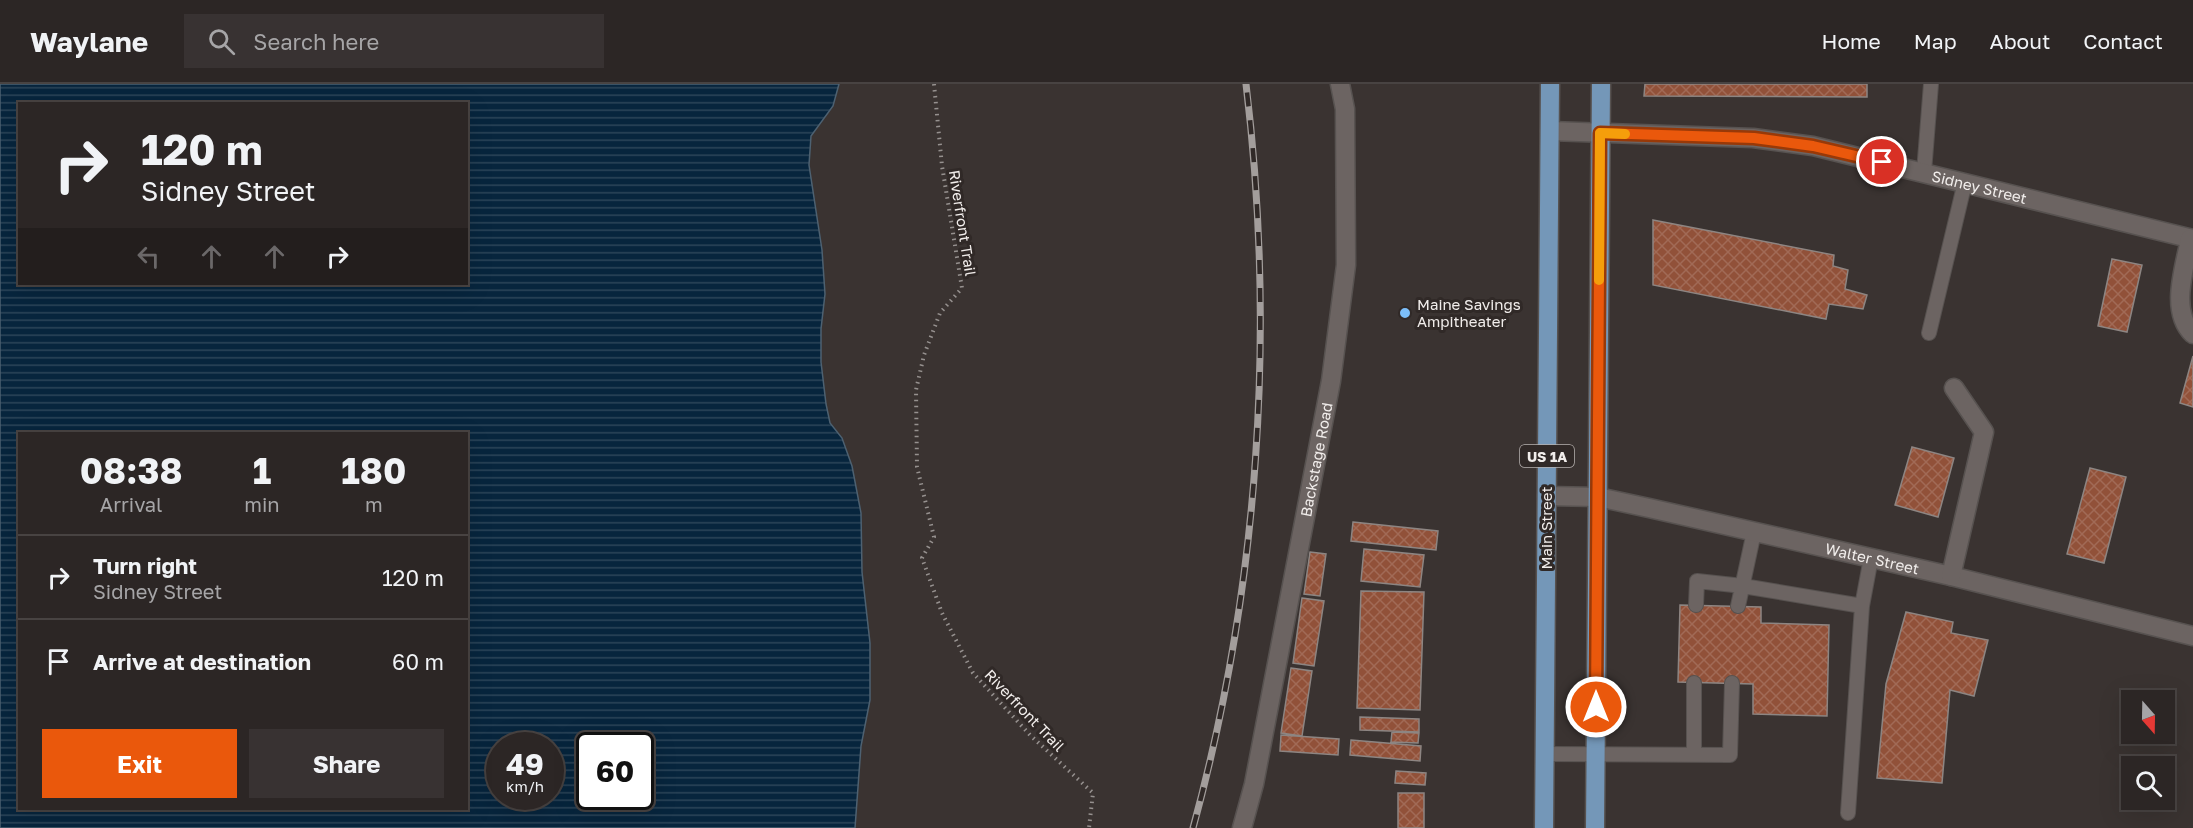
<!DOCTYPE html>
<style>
body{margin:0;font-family:"Golos Text",sans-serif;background:#383232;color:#f1f3f6;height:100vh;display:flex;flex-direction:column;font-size:22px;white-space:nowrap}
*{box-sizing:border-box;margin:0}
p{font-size:20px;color:#a6a5a7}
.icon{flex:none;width:33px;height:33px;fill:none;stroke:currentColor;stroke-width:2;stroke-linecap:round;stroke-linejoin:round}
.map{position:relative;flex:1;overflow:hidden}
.sheet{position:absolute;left:18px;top:348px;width:450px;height:378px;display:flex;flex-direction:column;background:#2c2625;border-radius:0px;box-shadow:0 6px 24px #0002,0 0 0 2px #484342}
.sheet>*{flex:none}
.banner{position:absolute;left:18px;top:18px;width:450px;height:183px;border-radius:0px;box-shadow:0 6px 24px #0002,0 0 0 2px #484342;background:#2c2625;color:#f1f3f6;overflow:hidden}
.needle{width:39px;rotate:160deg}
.buttons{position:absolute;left:2121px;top:606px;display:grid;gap:12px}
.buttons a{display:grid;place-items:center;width:54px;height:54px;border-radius:0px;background:#2c2625;box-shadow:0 6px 24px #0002,0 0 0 2px #484342;font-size:30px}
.speed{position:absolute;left:486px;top:648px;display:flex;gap:12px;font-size:30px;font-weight:700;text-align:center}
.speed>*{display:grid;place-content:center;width:78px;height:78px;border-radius:50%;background:#2c2625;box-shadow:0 6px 24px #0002,0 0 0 2px #484342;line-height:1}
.speed small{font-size:15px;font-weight:400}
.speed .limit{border:3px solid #111;border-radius:9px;background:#fff;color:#111}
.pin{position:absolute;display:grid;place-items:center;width:51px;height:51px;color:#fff;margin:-26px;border:3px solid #fff;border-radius:50%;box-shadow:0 2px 6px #0007}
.me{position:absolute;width:66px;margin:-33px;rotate:0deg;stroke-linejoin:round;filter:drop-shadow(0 0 4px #0008)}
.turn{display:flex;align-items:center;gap:21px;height:126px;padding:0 24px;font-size:27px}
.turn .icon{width:78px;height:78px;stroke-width:2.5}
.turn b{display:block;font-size:42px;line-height:51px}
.lanes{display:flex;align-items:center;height:57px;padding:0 24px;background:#0003;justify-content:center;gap:30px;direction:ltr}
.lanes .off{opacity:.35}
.eta{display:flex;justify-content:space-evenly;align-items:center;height:102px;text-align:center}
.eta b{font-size:36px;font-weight:700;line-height:42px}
.button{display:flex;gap:12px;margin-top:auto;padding:12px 24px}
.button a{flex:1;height:69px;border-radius:0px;background:#ea580c;color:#fff;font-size:24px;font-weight:700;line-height:69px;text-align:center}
.button a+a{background:#383232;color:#f1f3f6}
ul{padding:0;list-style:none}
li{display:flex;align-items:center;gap:18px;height:84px;padding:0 24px;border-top:2px solid #484342}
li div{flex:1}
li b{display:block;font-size:22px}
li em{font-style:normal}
header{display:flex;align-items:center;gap:36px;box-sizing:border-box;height:84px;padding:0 30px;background:#2c2625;border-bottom:2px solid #484342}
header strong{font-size:28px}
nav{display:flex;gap:33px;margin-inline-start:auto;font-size:21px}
.search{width:420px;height:54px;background:#383232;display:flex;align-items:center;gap:15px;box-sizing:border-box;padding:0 21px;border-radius:0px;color:#a6a5a7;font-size:22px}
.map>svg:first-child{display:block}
</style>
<header>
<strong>Waylane</strong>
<div class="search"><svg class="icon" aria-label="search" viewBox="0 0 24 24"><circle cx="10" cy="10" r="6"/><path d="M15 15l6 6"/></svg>Search here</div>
<nav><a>Home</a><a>Map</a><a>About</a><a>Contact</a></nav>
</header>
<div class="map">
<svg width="2193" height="744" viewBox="0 0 2193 744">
<defs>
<pattern id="water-rules" width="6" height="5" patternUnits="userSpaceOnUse" patternTransform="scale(1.5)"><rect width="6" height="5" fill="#07253d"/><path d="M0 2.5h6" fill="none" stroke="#2c4559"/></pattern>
<pattern id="building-cross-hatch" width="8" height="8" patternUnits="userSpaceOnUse" patternTransform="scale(1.5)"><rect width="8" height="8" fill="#915139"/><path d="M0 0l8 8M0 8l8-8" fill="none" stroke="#a16a56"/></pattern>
</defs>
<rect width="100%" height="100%" fill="#3a3331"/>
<!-- water -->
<path fill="url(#water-rules)" stroke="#4d6171" stroke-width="1.5" fill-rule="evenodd" d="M 0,0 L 839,0 L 833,22 L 811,52 L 809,81 L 822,166 L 825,210 L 821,245 L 821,278 L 826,320 L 830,339 L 842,354 L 852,382 L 861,429 L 862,488 L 870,559 L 870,616 L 861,662 L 855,744 L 0,744 ZM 20,20 L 466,20 L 466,200 L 20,200 ZM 20,350 L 466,350 L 466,724 L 20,724 ZM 500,662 L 550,662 L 550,712 L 500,712 ZM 590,662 L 640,662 L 640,712 L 590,712 Z"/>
<!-- building -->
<path fill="url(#building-cross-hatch)" stroke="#8d8582" stroke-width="1.5" d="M 1645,0 L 1867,0 L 1867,13 L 1644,12 Z
M 1653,136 L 1834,171 L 1833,182 L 1848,186 L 1845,205 L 1867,211 L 1863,225 L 1829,220 L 1826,235 L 1653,201 Z
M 2112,175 L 2142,181 L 2127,248 L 2098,242 Z
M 2193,272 L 2193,323 L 2180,319 Z
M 1912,363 L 1954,374 L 1938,433 L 1895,421 Z
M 2090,384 L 2126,393 L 2104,479 L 2067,470 Z
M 1353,438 L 1438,447 L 1436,466 L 1351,457 Z
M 1364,465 L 1424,471 L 1420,503 L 1361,497 Z
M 1310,468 L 1326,470 L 1320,512 L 1304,510 Z
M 1361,507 L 1424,508 L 1420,626 L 1357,624 Z
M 1302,514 L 1324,517 L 1314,582 L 1293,579 Z
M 1680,521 L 1761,523 L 1761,539 L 1829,541 L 1827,632 L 1753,630 L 1753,600 L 1678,598 Z
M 1906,528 L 1953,538 L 1951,549 L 1988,556 L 1974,612 L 1950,606 L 1942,699 L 1877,694 L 1886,600 Z
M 1291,584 L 1312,587 L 1302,652 L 1281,649 Z
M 1360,633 L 1419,635 L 1419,648 L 1360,646 Z
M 1392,648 L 1419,649 L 1418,659 L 1391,658 Z
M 1281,651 L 1339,655 L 1338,671 L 1280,667 Z
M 1351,656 L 1421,662 L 1420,677 L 1350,671 Z
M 1396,687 L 1426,689 L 1425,701 L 1395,699 Z
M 1398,709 L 1424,709 L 1424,744 L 1398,744 Z"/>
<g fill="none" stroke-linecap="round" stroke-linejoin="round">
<!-- lane casing -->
<g stroke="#575250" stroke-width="16">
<path id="lane" d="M 1924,88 L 1931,0
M 1929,249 L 1965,98
M 1696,521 L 1697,497 L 1743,502 L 1862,522 L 1871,474
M 1738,522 L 1754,448
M 1545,670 L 1730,671 L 1732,599
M 1694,671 L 1694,599
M 1848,729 L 1862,522"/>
</g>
<!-- street casing -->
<g stroke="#575250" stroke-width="21">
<g id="street">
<path id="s1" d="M 1550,47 L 1753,54 L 1813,62 L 2193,155"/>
<path d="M 2190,155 C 2185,183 2169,227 2193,250"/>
<path id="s2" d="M 1547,412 L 1598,413 L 1649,424 L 1951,492 L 2193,552"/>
<path d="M 1951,492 L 1984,348 L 1954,304"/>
<path id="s3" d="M 1242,744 L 1254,700 L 1331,297 L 1346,181 L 1345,25 L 1340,0"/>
</g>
</g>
<!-- primary casing -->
<g stroke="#575250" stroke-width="21">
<path id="primary" d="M 1544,744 L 1550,0
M 1595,744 L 1601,0"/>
</g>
<!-- path -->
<path stroke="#96918f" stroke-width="4" stroke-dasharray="1.5 4.5" stroke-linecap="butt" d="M 934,0 L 942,82 L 962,204 L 940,229 L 924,271 L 916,306 L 917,383 L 934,453 L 922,474 L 942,529 L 973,589 L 1030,651 L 1093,709 L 1089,744"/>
<!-- lane -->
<use href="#lane" stroke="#6c6462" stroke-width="14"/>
<!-- street -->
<use href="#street" stroke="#6c6462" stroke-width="18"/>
<!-- primary -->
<use href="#primary" stroke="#7497b8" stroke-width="18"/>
<!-- rail casing -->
<g stroke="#a39e9c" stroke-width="7">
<path id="rail" d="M 1193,744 C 1259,503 1276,248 1246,0"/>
</g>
<!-- rail -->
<use href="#rail" stroke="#302927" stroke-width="4.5" stroke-dasharray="14" stroke-linecap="butt"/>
</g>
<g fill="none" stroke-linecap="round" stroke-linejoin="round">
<!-- route casing -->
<g stroke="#983908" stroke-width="15">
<path id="route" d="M 1596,623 L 1600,49 L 1754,54 L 1813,62 L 1882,78"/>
</g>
<!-- route -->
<use href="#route" stroke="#ea580c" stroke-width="10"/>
<!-- slow -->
<path stroke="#f59e0b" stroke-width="10" d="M 1599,196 L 1600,49 L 1625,50"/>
</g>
<!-- markers -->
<circle fill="#7cbef9" stroke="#302927" stroke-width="2" cx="1405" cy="229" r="6"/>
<g text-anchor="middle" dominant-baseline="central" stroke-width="6" stroke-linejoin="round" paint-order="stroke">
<!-- shield labels -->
<rect fill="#302927" stroke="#b7b2b0" stroke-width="1.5" x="1520" y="361" width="54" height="22" rx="4.5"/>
<g font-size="14" font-weight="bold" fill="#f1edeb">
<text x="1547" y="372">US 1A</text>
</g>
<!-- street labels -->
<g font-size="15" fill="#f1edeb" stroke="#302927">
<text stroke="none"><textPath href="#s1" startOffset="435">Sidney Street</textPath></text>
<text transform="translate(963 139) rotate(81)">Riverfront Trail</text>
<text stroke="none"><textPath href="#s3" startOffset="376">Backstage Road</textPath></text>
<text transform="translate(1546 444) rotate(-90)">Main Street</text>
<text stroke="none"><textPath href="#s2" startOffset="332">Walter Street</textPath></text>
<text transform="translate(1025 626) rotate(46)">Riverfront Trail</text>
</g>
<!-- poi labels -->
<g font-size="15" fill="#f1edeb" stroke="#302927" text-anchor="start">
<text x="1417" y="220">Maine Savings<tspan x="1417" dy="17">Ampitheater</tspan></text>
</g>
</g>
</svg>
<div class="buttons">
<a><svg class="needle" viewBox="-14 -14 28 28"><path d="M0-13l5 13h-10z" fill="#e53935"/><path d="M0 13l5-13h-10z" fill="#a6a5a7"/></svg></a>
<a><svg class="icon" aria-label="search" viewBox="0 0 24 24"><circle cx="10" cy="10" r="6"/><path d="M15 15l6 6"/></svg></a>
</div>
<div class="speed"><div>49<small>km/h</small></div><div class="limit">60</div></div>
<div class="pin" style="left:1882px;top:78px;background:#d93025"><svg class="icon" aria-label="arrive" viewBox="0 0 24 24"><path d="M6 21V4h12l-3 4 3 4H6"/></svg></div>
<svg class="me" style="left:1596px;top:623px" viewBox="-20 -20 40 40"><circle r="17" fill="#ea580c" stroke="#fff" stroke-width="3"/><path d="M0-11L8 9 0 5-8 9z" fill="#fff"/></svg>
<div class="banner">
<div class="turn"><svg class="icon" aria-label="right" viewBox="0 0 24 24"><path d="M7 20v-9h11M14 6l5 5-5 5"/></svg><div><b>120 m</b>Sidney Street</div></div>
<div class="lanes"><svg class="icon off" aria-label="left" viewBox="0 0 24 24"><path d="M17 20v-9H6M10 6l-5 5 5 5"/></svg><svg class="icon off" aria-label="ahead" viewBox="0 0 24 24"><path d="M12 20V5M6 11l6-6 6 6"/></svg><svg class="icon off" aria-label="ahead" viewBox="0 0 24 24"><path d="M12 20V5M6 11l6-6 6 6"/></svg><svg class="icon" aria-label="right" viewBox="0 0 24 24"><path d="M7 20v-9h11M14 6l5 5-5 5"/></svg></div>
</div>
<section class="sheet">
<div class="eta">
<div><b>08:38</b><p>Arrival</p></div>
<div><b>1</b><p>min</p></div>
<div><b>180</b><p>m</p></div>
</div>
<ul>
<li><svg class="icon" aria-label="right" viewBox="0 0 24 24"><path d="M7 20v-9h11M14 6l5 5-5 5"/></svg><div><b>Turn right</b><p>Sidney Street</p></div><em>120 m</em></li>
<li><svg class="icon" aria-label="arrive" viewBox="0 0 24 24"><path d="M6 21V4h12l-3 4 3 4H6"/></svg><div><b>Arrive at destination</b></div><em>60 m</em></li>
</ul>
<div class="button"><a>Exit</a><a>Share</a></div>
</section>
</div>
